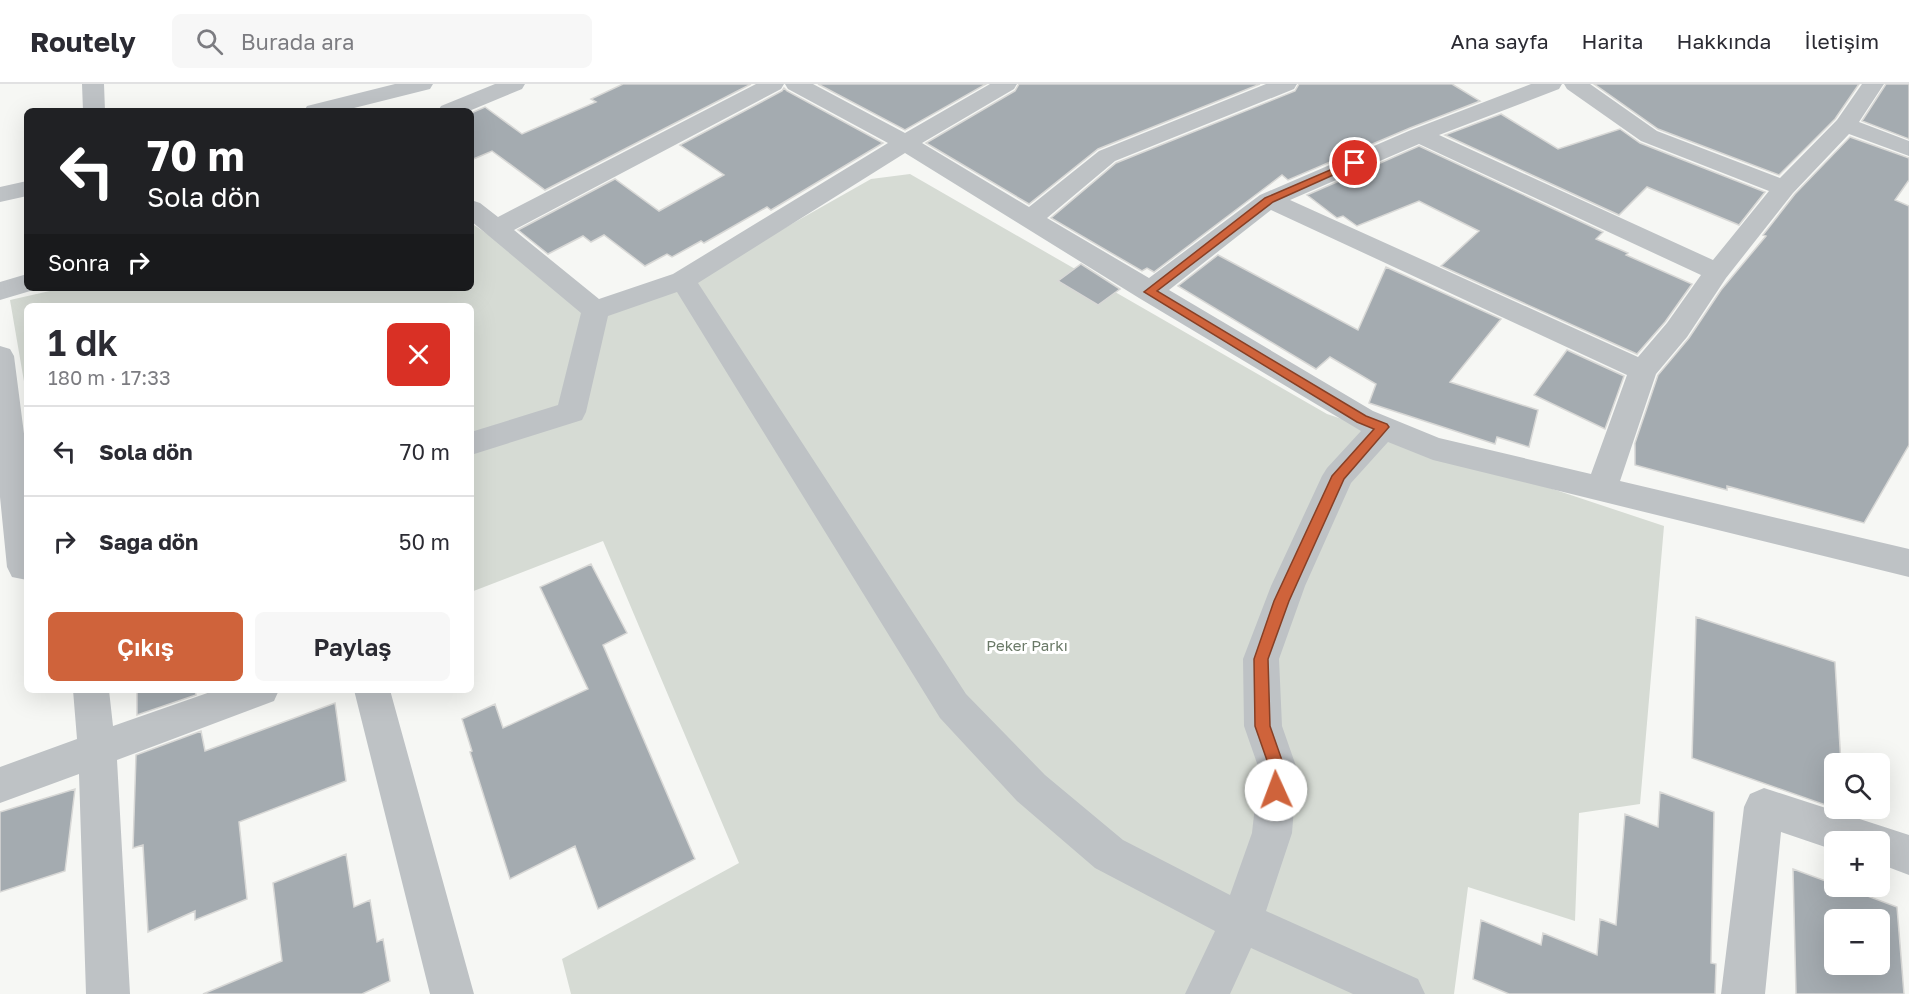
<!DOCTYPE html>
<html lang="tr">
<meta charset="utf-8">
<style>
body{margin:0;font-family:"Golos Text",sans-serif;background:#f7f7f7;color:#2b2b33;height:100vh;display:flex;flex-direction:column;font-size:22px;white-space:nowrap}
*{box-sizing:border-box;margin:0}
p{font-size:20px;color:#7c7c81}
.icon{flex:none;width:33px;height:33px;fill:none;stroke:currentColor;stroke-width:2;stroke-linecap:round;stroke-linejoin:round}
.map{position:relative;flex:1;overflow:hidden}
.details{position:absolute;left:24px;top:219px;width:450px;height:390px;display:flex;flex-direction:column;background:#fff;border-radius:9px;box-shadow:0 6px 24px #0002}
.details>*{flex:none}
.guide{position:absolute;left:24px;top:24px;width:450px;height:183px;border-radius:9px;box-shadow:0 6px 24px #0002;background:#202124;color:#fff;overflow:hidden}
.tools{position:absolute;left:1824px;top:669px;display:grid;gap:12px}
.tools a{display:grid;place-items:center;width:66px;height:66px;border-radius:9px;background:#fff;box-shadow:0 6px 24px #0002;font-size:30px}
.pin{position:absolute;display:grid;place-items:center;width:51px;height:51px;color:#fff;margin:-26px;border:3px solid #fff;border-radius:50%;box-shadow:0 2px 6px #0007}
.me{position:absolute;width:66px;margin:-33px;rotate:358deg;stroke-linejoin:round;filter:drop-shadow(0 0 4px #0008)}
.turn{display:flex;align-items:center;gap:21px;height:126px;padding:0 24px;font-size:27px}
.turn .icon{width:78px;height:78px;stroke-width:2.5}
.turn b{display:block;font-size:42px;line-height:51px}
.then{display:flex;align-items:center;height:57px;padding:0 24px;background:#0003;gap:12px;font-size:22px}
.round{display:grid;place-items:center;flex:none;width:63px;height:63px;border-radius:9px;background:#f7f7f7}
.head{display:flex;align-items:center;justify-content:space-between;height:102px;padding:0 24px}
h1{font-size:36px;font-weight:600;line-height:45px}
.button{display:flex;gap:12px;margin-top:auto;padding:12px 24px}
.button a{flex:1;height:69px;border-radius:9px;background:#cf633b;color:#fff;font-size:24px;font-weight:600;line-height:69px;text-align:center}
.button a+a{background:#f7f7f7;color:#2b2b33}
ul{padding:0;list-style:none}
li{display:flex;align-items:center;gap:18px;height:90px;padding:0 24px;border-top:2px solid #e1e1e2}
li div{flex:1}
li b{display:block;font-size:22px}
li em{font-style:normal}
header{display:flex;align-items:center;gap:36px;box-sizing:border-box;height:84px;padding:0 30px;background:#fff;border-bottom:2px solid #e1e1e2}
header strong{font-size:28px}
nav{display:flex;gap:33px;margin-inline-start:auto;font-size:21px}
.search{width:420px;height:54px;background:#f7f7f7;display:flex;align-items:center;gap:15px;box-sizing:border-box;padding:0 21px;border-radius:9px;color:#7c7c81;font-size:22px}
.map>svg:first-child{display:block}
</style>
<header>
<strong>Routely</strong>
<div class="search"><svg class="icon" aria-label="search" viewBox="0 0 24 24"><circle cx="10" cy="10" r="6"/><path d="M15 15l6 6"/></svg>Burada ara</div>
<nav><a>Ana sayfa</a><a>Harita</a><a>Hakkında</a><a>İletişim</a></nav>
</header>
<div class="map">
<svg width="1909" height="910" viewBox="0 0 1909 910">
<rect width="100%" height="100%" fill="#f6f7f4"/>
<!-- green -->
<path fill="#d6dbd4" d="M 910,90 L 1327,330 L 1664,442 L 1640,720 L 1579,729 L 1575,837 L 1468,803 L 1454,910 L 571,910 L 562,875 L 739,779 L 603,457 L 471,508 L 471,222 L 27,222 L 27,315 L 10,216 L 63,204 L 471,204 L 471,139 L 605,229 L 677,205 L 871,95 Z"/>
<!-- building -->
<path fill="#a4abb0" stroke="#d8d8d6" stroke-width="1.5" fill-rule="evenodd" d="M 623,0 L 751,0 L 545,106 L 492,67 L 471,76 L 471,29 L 485,23 L 522,50 L 596,18 L 591,15 Z
M 818,0 L 986,0 L 905,46 Z
M 1019,0 L 1260,0 L 1098,65 L 1029,120 L 926,59 L 1015,7 Z
M 1299,0 L 1452,0 L 1480,17 L 1410,44 L 1288,96 L 1282,91 L 1154,188 L 1147,184 L 1142,187 L 1051,134 L 1116,79 L 1295,7 Z
M 1594,0 L 1859,0 L 1835,35 L 1779,91 L 1658,45 Z
M 1886,0 L 1909,0 L 1909,55 L 1862,37 Z
M 784,4 L 787,7 L 883,59 L 771,126 L 767,123 L 704,159 L 701,157 L 672,173 L 667,170 L 645,182 L 604,151 L 591,158 L 583,152 L 548,170 L 518,146 L 615,95 L 659,127 L 724,91 L 680,61 L 782,7 Z
M 1501,30 L 1558,65 L 1620,45 L 1640,59 L 1765,108 L 1739,141 L 1647,103 L 1619,131 L 1445,51 Z
M 1850,53 L 1909,74 L 1909,96 L 1895,116 L 1909,122 L 1909,361 L 1864,439 L 1727,402 L 1727,406 L 1635,381 L 1635,359 L 1658,291 L 1689,254 L 1721,206 L 1766,152 L 1763,151 L 1795,110 Z
M 1419,62 L 1603,148 L 1596,155 L 1628,169 L 1626,171 L 1692,200 L 1665,238 L 1637,270 L 1441,182 L 1479,147 L 1419,117 L 1357,142 L 1343,132 L 1337,134 L 1307,111 Z
M 1218,171 L 1358,246 L 1386,183 L 1501,235 L 1450,298 L 1538,326 L 1529,363 L 1497,353 L 1495,360 L 1369,319 L 1376,300 L 1330,273 L 1316,285 L 1178,202 Z
M 1081,180 L 1120,205 L 1098,221 L 1058,197 Z
M 1567,266 L 1624,292 L 1605,345 L 1534,311 Z
M 591,480 L 627,549 L 603,561 L 695,775 L 598,825 L 575,762 L 510,795 L 470,668 L 472,667 L 462,635 L 495,620 L 503,644 L 588,605 L 540,503 Z
M 1696,533 L 1835,578 L 1841,680 L 1834,680 L 1834,724 L 1692,674 Z
M 137,606 L 195,606 L 196,611 L 137,631 Z
M 335,619 L 346,697 L 239,738 L 247,815 L 195,836 L 195,827 L 148,848 L 143,761 L 133,764 L 136,671 L 201,647 L 205,667 Z
M 75,705 L 65,787 L 0,808 L 0,728 Z
M 1660,708 L 1714,728 L 1711,879 L 1716,880 L 1715,910 L 1509,910 L 1473,895 L 1481,836 L 1541,861 L 1543,849 L 1597,871 L 1600,835 L 1616,841 L 1625,730 L 1658,743 Z
M 346,770 L 354,823 L 370,816 L 377,858 L 383,855 L 390,897 L 362,910 L 203,910 L 282,877 L 273,799 Z
M 1793,785 L 1834,800 L 1834,802 L 1841,802 L 1897,823 L 1904,910 L 1796,910 ZM 1834,836 L 1880,836 L 1880,880 L 1834,880 Z"/>
<g fill="none" stroke-linecap="round" stroke-linejoin="round">
<!-- minor -->
<path fill="#bec2c5" fill-rule="evenodd" d="M 82,0 L 104,0 L 105,27 L 83,27 Z
M 395,0 L 433,0 L 430,5 L 342,27 L 304,27 L 307,22 Z
M 495,0 L 525,0 L 522,5 L 469,27 L 438,27 L 441,22 Z
M 756,0 L 784,0 L 781,5 L 514,146 L 599,215 L 673,190 L 888,59 L 788,5 L 785,0 L 813,0 L 905,49 L 990,0 L 1017,0 L 1014,5 L 922,59 L 1029,123 L 1099,67 L 1266,0 L 1297,0 L 1294,5 L 1115,77 L 1047,134 L 1149,194 L 1260,111 L 1411,46 L 1531,0 L 1562,0 L 1559,5 L 1439,51 L 1713,176 L 1769,107 L 1641,57 L 1567,5 L 1564,0 L 1590,0 L 1657,47 L 1780,94 L 1837,36 L 1862,0 L 1884,0 L 1859,38 L 1909,57 L 1909,72 L 1849,50 L 1793,109 L 1726,194 L 1687,253 L 1656,290 L 1620,397 L 1909,465 L 1909,493 L 1433,376 L 1388,358 L 1351,399 L 1305,502 L 1279,575 L 1282,642 L 1297,685 L 1292,749 L 1266,827 L 1418,895 L 1425,910 L 1353,910 L 1251,864 L 1230,910 L 1185,910 L 1215,847 L 1095,784 L 1017,717 L 940,634 L 677,208 L 608,232 L 586,328 L 582,336 L 471,371 L 471,348 L 558,321 L 581,229 L 471,137 L 471,116 L 480,119 L 498,133 ZM 1419,60 L 1701,191 L 1667,239 L 1638,273 L 1290,116 ZM 905,69 L 1139,214 L 1361,347 L 1327,384 L 1322,392 L 1271,502 L 1243,575 L 1244,642 L 1259,685 L 1252,749 L 1230,811 L 1123,756 L 1045,691 L 966,610 L 698,199 ZM 1271,126 L 1627,291 L 1591,390 L 1439,354 L 1373,327 L 1169,206 Z
M 27,97 L 27,112 L 0,118 L 0,103 Z
M 27,190 L 27,204 L 37,205 L 0,216 L 0,198 Z
M 0,262 L 10,265 L 14,272 L 27,373 L 27,496 L 12,493 L 7,483 L 0,413 Z
M 73,606 L 109,606 L 113,642 L 216,606 L 279,606 L 274,617 L 117,676 L 130,910 L 86,910 L 79,690 L 0,719 L 0,683 L 77,655 Z
M 354,606 L 390,606 L 474,910 L 430,910 Z
M 1764,704 L 1909,751 L 1909,791 L 1880,780 L 1880,758 L 1834,758 L 1834,766 L 1781,748 L 1765,910 L 1721,910 L 1744,723 L 1750,710 Z"/>
</g>
<!-- route -->
<path fill="#cf633b" stroke="#874026" stroke-width="1.5" d="M 1351,77 L 1360,79 L 1273,118 L 1157,207 L 1366,332 L 1387,340 L 1389,343 L 1344,395 L 1289,517 L 1268,575 L 1270,642 L 1285,685 L 1282,712 L 1276,714 L 1270,712 L 1268,706 L 1270,685 L 1255,642 L 1254,575 L 1274,517 L 1332,392 L 1374,345 L 1357,338 L 1144,208 L 1265,114 Z"/>
<g text-anchor="middle" dominant-baseline="central" stroke-width="6" stroke-linejoin="round" paint-order="stroke">
<!-- park labels -->
<g font-size="15" fill="#6a7967" stroke="#fff">
<text x="1027" y="561">Peker Parkı</text>
</g>
</g>
</svg>
<div class="tools">
<a><svg class="icon" aria-label="search" viewBox="0 0 24 24"><circle cx="10" cy="10" r="6"/><path d="M15 15l6 6"/></svg></a>
<a>+</a>
<a>−</a>
</div>
<div class="pin" style="left:1355px;top:79px;background:#d93025"><svg class="icon" aria-label="arrive" viewBox="0 0 24 24"><path d="M6 21V4h12l-3 4 3 4H6"/></svg></div>
<svg class="me" style="left:1276px;top:706px" viewBox="-20 -20 40 40"><circle r="19" fill="#fff"/><path d="M0-13L10 11 0 6-10 11z" fill="#cf633b"/></svg>
<div class="guide">
<div class="turn"><svg class="icon" aria-label="left" viewBox="0 0 24 24"><path d="M17 20v-9H6M10 6l-5 5 5 5"/></svg><div><b>70 m</b>Sola dön</div></div>
<div class="then">Sonra<svg class="icon" aria-label="right" viewBox="0 0 24 24"><path d="M7 20v-9h11M14 6l5 5-5 5"/></svg></div>
</div>
<section class="details">
<div class="head"><div><h1>1 dk</h1><p>180 m · 17:33</p></div><a class="round" style="background:#d93025;color:#fff"><svg class="icon" aria-label="close" viewBox="0 0 24 24"><path d="M6 6l12 12M18 6L6 18"/></svg></a></div>
<ul>
<li><svg class="icon" aria-label="left" viewBox="0 0 24 24"><path d="M17 20v-9H6M10 6l-5 5 5 5"/></svg><div><b>Sola dön</b></div><em>70 m</em></li>
<li><svg class="icon" aria-label="right" viewBox="0 0 24 24"><path d="M7 20v-9h11M14 6l5 5-5 5"/></svg><div><b>Sağa dön</b></div><em>50 m</em></li>
</ul>
<div class="button"><a>Çıkış</a><a>Paylaş</a></div>
</section>
</div>
